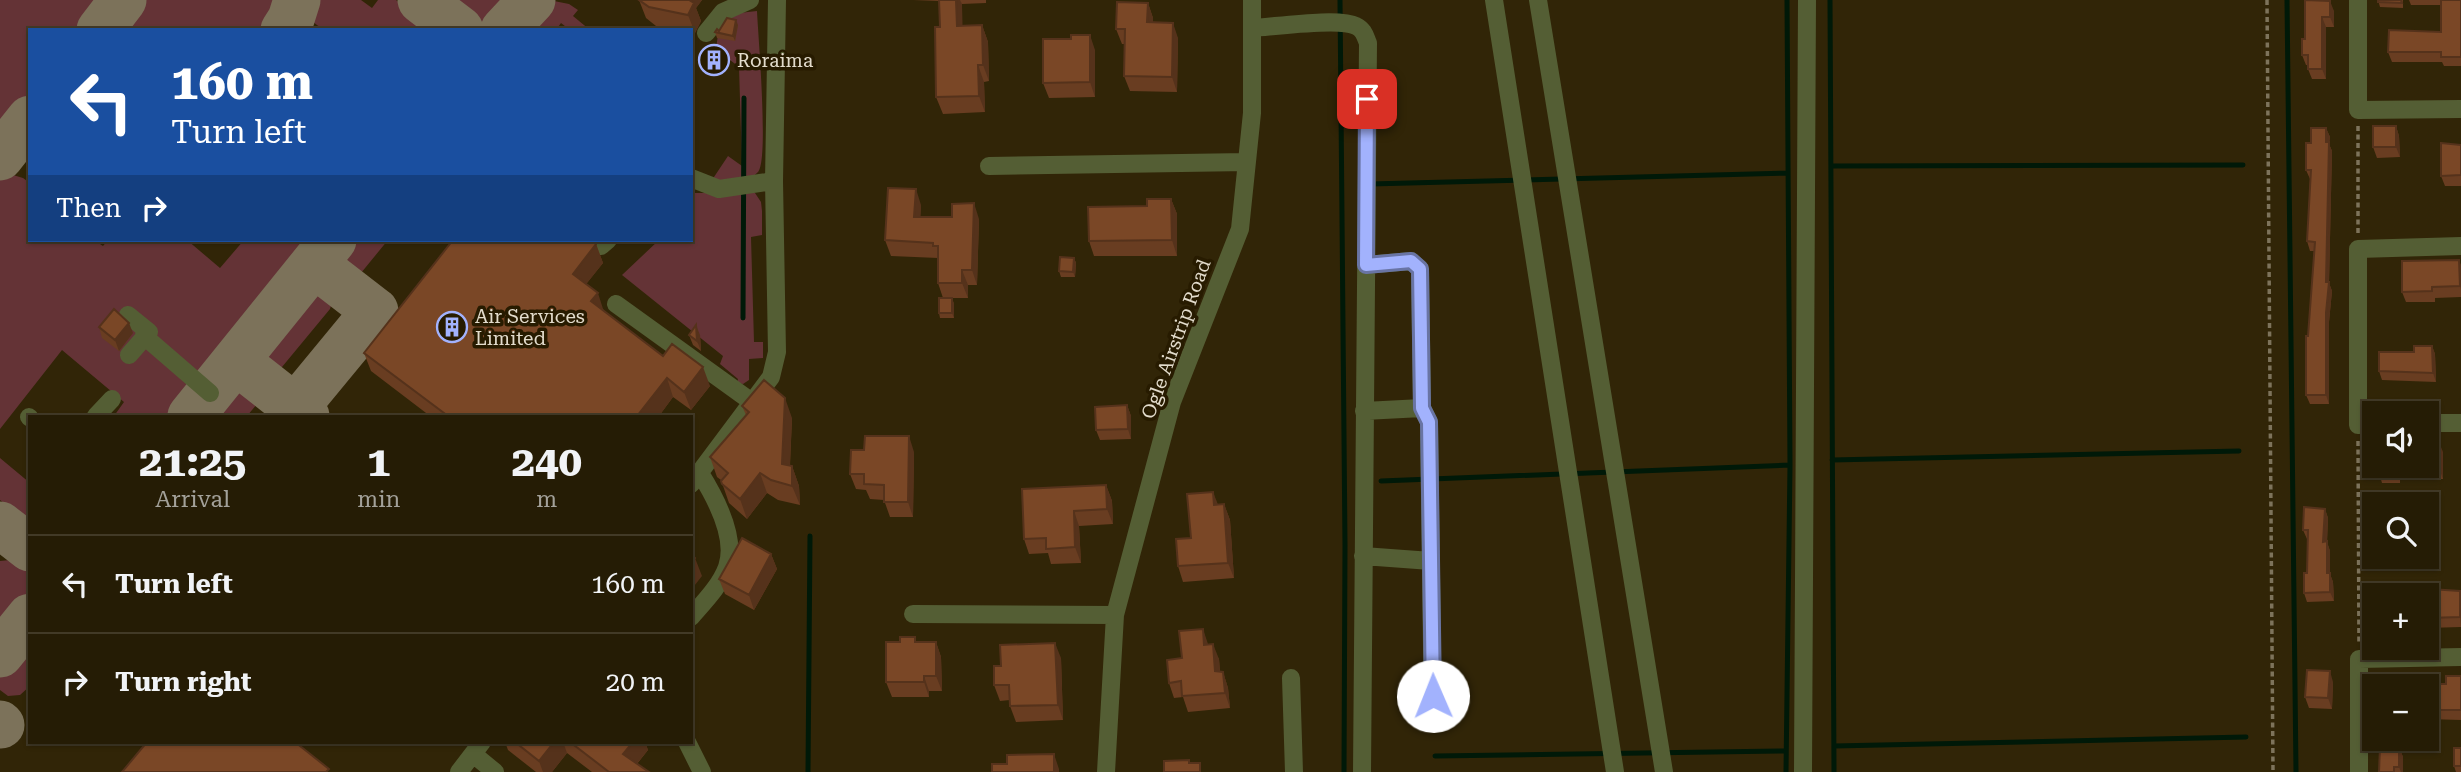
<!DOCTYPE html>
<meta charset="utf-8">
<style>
body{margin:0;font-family:"Roboto Serif",serif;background:#2d250f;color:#f1f3f6;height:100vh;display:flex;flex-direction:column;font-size:26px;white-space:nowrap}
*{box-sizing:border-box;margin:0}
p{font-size:23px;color:#a3a19a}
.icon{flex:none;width:38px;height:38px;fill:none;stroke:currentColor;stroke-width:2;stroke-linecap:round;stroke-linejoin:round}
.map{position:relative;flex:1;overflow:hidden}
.panel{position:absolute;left:28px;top:415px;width:665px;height:329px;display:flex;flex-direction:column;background:#251c05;border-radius:0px;box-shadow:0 2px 5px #0004,0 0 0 2px #423a27}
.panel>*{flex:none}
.top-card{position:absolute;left:28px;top:28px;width:665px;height:214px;border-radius:0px;box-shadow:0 2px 5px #0004,0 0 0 2px #423a27;background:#1a4fa0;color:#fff;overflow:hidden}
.controls{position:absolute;left:2362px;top:401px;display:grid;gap:14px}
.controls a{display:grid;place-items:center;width:77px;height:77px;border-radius:0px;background:#251c05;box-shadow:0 2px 5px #0004,0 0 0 2px #423a27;font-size:35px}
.pin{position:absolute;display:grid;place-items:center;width:60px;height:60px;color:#fff;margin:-30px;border-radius:14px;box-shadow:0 4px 10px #0006}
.me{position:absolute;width:77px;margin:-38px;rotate:359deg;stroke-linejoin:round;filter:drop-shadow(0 0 5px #0008)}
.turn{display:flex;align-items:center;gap:24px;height:147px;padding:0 28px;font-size:32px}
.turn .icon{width:91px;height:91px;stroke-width:2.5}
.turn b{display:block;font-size:49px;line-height:60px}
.then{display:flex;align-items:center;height:66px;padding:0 28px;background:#0003;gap:14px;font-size:26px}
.eta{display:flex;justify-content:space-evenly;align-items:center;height:119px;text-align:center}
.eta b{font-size:42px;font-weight:700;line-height:49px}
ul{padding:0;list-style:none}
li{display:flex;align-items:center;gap:21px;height:98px;padding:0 28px;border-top:2px solid #423a27}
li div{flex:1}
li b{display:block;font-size:26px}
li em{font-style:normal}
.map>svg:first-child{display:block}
</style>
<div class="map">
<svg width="2461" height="772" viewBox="0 0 2461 772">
<rect width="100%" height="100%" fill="#312507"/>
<!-- grass -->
<path fill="#643336" d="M 0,0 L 112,0 L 87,30 L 30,30 L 30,100 L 0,137 Z
M 136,0 L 287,0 L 281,21 L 273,30 L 111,30 Z
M 305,0 L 361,0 L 372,8 L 378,0 L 396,0 L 434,30 L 326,30 C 313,24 303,15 305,0 Z
M 431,0 L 508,0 L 482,30 L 468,30 Z
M 554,1 L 569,4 L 578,10 L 573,16 L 590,30 L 570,30 L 561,23 L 556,30 L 513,30 C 525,15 534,2 554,1 Z
M 757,11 C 758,35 769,160 758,172 C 746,185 728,181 712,180 L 728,156 L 742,166 L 739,67 L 716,49 L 719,27 L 730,14 Z
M 13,175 L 23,178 L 30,183 L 30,240 L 94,240 L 103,246 L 108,240 L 187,240 L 220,268 L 244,240 L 318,240 L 177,416 L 114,416 L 124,402 L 62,350 L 0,429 L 0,177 Z
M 693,193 L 755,193 L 761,202 L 762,211 L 762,235 L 751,237 L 754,342 L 763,342 L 763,358 L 749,359 L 749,380 L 743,384 L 737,383 L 738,379 L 720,364 L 723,356 L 622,275 L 659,240 L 691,240 Z
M 345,240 L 388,240 L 361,273 L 351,278 L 339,273 L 333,263 L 335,251 Z
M 312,287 C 326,286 335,295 330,309 L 282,367 L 275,371 L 263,369 L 257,359 L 259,347 L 305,291 Z
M 236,377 L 262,398 L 247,416 L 204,416 Z
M 0,458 L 30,483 L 30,524 L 0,500 Z
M 10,560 L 30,572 L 30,599 L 0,636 L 0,561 Z
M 30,649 L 30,686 L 20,695 L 8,696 L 0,690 L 0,674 L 19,651 Z"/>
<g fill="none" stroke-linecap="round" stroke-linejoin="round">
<!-- stream -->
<path stroke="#001908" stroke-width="5" d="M 1340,0 L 1345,545 L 1344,772
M 1830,0 L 1834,772
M 2287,0 L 2296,772
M 1831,166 L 2243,165
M 1370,184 L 1788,173
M 743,318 L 744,98
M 1832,460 L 2239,451
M 1381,481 L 1790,465
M 1834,746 L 2246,737
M 1435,756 L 1786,751
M 808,772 L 810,536
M 1786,772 L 1790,465 L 1787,0"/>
<!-- taxiway -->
<path stroke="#7c725a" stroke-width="47" d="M 421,0 L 460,30
M 100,30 L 123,0
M 284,30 L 291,19 L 297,0
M 504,30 L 532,0
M 0,157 L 30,119
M 236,361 L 306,416
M 295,408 L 375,311 L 314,264
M 191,416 L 333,240
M 0,525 L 30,548
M 0,654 L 30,617
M 0,724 L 1,725"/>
<!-- path -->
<path stroke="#7d735b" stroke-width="3.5" stroke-dasharray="5 3.5" stroke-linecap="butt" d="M 2267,0 L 2273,772
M 2358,126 L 2358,234
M 2358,441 L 2359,643"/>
<!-- minor -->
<path stroke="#545e34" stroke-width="18" d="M 1494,0 L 1615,772
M 1538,0 L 1664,772
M 2358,0 L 2358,110 L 2461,109
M 1252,28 C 1274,27 1339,17 1356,26 C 1364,30 1365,36 1368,43 L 1362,772
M 706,33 L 723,12 L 750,0
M 989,166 L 1247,162
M 691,178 L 719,189 L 774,181
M 601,246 L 608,240
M 1366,265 L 1411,261 L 1420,269 L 1422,408 L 1429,422 L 1433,723
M 616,304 L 752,402
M 128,315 L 149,332 L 129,355
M 144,336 L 210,393
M 1364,411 L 1422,408
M 96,416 L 112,399
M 29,417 L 30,418
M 2427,423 L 2461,423
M 2375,424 L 2358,425 L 2358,249 L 2461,246
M 691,484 L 771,377 L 777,352 L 774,181 L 777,0
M 1363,556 L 1431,561
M 913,614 L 1115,615
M 691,617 C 704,602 720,586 727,567 C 737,538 715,497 700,473
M 1291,678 L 1294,772
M 687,742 L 702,772
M 473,754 L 495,772
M 459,772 L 482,742
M 1106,772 L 1115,615 L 1172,402 L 1240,229 L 1252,113 L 1252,0
M 1803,772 L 1807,0
M 2359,772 L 2359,659 L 2461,657"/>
</g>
<!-- wall -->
<path fill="#693d21" d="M 639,0 L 702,0 L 696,8 L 701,21 L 695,33 L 691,32 L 691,30 L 677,30 L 656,26 L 646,18 Z
M 913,0 L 986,0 L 986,3 L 962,4 L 962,26 L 982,25 L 988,42 L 989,81 L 984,82 L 985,112 L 943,114 L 936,97 L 940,27 L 939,1 Z
M 2305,0 L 2334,11 L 2334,27 L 2326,27 L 2326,79 L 2312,79 L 2308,69 L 2308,65 L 2306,65 L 2302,55 L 2305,39 Z
M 2378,0 L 2403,0 L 2403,8 L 2380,7 Z
M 2409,0 L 2461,0 L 2461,66 L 2444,66 L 2442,62 L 2392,62 L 2388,52 L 2441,32 L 2441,5 L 2411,5 Z
M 1148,3 L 1153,18 L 1153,22 L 1178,38 L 1177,92 L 1130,91 L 1124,76 L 1125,44 L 1122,44 L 1116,29 Z
M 738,25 L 735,41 L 717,38 L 715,32 Z
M 1071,39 L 1095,50 L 1095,97 L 1049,98 L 1043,83 Z
M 2396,126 L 2399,136 L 2400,157 L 2377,158 L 2373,147 Z
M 2326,128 L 2330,137 L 2329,144 L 2332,151 L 2329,283 L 2332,291 L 2329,322 L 2329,404 L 2310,404 L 2306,395 L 2308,336 L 2314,251 L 2310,251 L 2307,241 L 2310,179 L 2306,170 L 2311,143 Z
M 2461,145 L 2461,186 L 2445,186 L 2441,176 Z
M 1171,199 L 1177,214 L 1177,256 L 1094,256 L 1089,241 L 1147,206 Z
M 921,205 L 920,217 L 979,219 L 977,285 L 968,285 L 968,298 L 952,298 L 954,304 L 954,318 L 940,318 L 939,313 L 943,298 L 938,283 L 938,258 L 891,256 L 885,240 Z
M 596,244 L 603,263 L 586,284 L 604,311 L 663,356 L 710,386 L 691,410 L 673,397 L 659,416 L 430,416 L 371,371 L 364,353 Z
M 1074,258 L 1076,263 L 1075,277 L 1061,277 L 1059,271 Z
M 2459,260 L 2461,266 L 2461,297 L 2435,298 L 2435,302 L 2406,302 L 2402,292 Z
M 99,327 L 133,333 L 119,351 L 102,338 Z
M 689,335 L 700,335 L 701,351 L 693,345 Z
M 2432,346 L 2435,354 L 2436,382 L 2382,380 L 2379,371 Z
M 1127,405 L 1131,416 L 1131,439 L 1100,440 L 1096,430 Z
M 742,406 L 792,418 L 790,466 L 792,466 L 799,486 L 800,505 L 778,500 L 767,493 L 747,519 L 729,503 L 721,480 L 717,477 L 710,457 L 746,415 Z
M 914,452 L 913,517 L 890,517 L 884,500 L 870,499 L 866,490 L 856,489 L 850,474 Z
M 2443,452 L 2443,479 L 2400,479 L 2400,483 L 2382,483 L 2379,473 Z
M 1106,485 L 1112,501 L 1113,524 L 1079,526 L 1081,563 L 1051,564 L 1048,553 L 1029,554 L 1024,539 Z
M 1224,504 L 1230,520 L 1234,578 L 1183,582 L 1178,566 L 1191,538 L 1218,505 Z
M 2325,509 L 2328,518 L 2327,542 L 2330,551 L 2330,574 L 2333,582 L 2334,601 L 2307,602 L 2304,593 L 2307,573 L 2307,539 L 2303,530 Z
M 771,554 L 777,569 L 754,610 L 725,594 L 719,579 Z
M 2460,591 L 2461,627 L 2427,628 L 2427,595 Z
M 900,642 L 936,642 L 941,657 L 942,691 L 929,691 L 929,697 L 892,697 L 886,682 Z
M 1208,644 L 1219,659 L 1220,672 L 1223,672 L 1228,688 L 1230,708 L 1188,712 L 1183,697 L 1174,698 L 1169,683 L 1182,658 Z
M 1061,658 L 1063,720 L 1016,722 L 1010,706 L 1010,700 L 1000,701 L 994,685 L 1001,666 Z
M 2461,676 L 2461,720 L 2427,719 L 2427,686 L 2446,684 Z
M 2333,682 L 2332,709 L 2309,708 L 2305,697 Z
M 505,742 L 645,742 L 648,750 L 637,764 L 649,772 L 592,772 L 567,753 L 552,772 L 536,772 L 508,750 Z
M 2399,747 L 2403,757 L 2403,772 L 2379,772 Z
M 2461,748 L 2461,772 L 2456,772 L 2454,766 Z"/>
<!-- shaded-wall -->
<path fill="#55321b" d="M 685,0 L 702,0 L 696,8 L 701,21 L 695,33 L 688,15 Z
M 956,0 L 960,0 L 962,4 L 963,43 L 957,26 Z
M 2330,1 L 2334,11 L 2334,27 L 2330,17 Z
M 1148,3 L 1153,18 L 1153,37 L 1147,22 Z
M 2322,17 L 2326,27 L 2326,79 L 2322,69 Z
M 736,20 L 738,25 L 735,41 L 733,36 Z
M 1173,23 L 1178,38 L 1177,92 L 1172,77 Z
M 982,25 L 988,42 L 989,81 L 983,65 Z
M 1090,35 L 1095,50 L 1095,97 L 1090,82 Z
M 978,65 L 984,82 L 985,112 L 979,96 Z
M 2396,126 L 2399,136 L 2400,157 L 2396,147 Z
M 2326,128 L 2330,137 L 2329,144 L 2332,151 L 2329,283 L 2332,291 L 2329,322 L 2329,404 L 2326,395 Z
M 916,189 L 921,205 L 920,232 L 914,217 Z
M 1171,199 L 1177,214 L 1177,256 L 1172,240 Z
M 974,203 L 979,219 L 977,285 L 972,270 Z
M 596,244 L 603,263 L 580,292 L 573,274 Z
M 1074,258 L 1076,263 L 1075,277 L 1073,272 Z
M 2459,260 L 2461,266 L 2461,289 L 2460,286 Z
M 962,270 L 968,285 L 968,298 L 962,283 Z
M 598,293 L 604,312 L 591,301 Z
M 952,298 L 954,304 L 954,318 L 952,313 Z
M 129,323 L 133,333 L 119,351 L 115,340 Z
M 696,325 L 700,335 L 701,351 L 697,341 Z
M 2432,346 L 2435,354 L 2436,382 L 2433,373 Z
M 703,367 L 710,386 L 691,410 L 684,392 Z
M 667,378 L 673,397 L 659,416 L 637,416 Z
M 785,398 L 792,418 L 789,484 L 782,464 Z
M 1127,405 L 1131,416 L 1131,439 L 1128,429 Z
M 909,436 L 914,452 L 913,517 L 908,502 Z
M 2439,442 L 2443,452 L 2443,479 L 2439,468 Z
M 792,466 L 799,486 L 800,505 L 792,486 Z
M 760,473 L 767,493 L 747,519 L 740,499 Z
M 1106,485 L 1112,501 L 1113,524 L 1107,509 Z
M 1213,492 L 1219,507 L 1214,505 Z
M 1224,504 L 1230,520 L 1234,578 L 1228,563 Z
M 2325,509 L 2328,518 L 2327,542 L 2330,551 L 2330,574 L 2333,582 L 2334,601 L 2330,592 L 2323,542 Z
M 1074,511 L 1079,526 L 1081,563 L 1075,547 Z
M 771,554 L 777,569 L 754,610 L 749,595 Z
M 695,558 L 702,576 L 691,590 L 691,563 Z
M 1203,629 L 1208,644 L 1204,645 Z
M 936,642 L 941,657 L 942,691 L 936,676 Z
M 1055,643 L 1061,658 L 1063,720 L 1058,705 Z
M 1213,644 L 1219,659 L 1221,686 L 1215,671 Z
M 2330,671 L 2333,682 L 2332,709 L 2328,698 Z
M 1223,672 L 1228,688 L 1230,708 L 1225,693 Z
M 924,676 L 929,691 L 929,697 L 924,682 Z
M 554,742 L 563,742 L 567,753 L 552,772 L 543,772 L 539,761 Z
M 633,742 L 645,742 L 648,750 L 630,772 L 623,754 Z
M 2399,747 L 2403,757 L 2403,772 L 2401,772 L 2399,767 Z
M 1054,754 L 1059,769 L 1059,772 L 1054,772 Z"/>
<!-- building -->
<path fill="#7a4726" stroke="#55321b" stroke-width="2" d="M 639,0 L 689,0 L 694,3 L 688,15 L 649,7 Z
M 939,0 L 956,0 L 957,26 L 982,25 L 983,65 L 978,65 L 979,96 L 936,97 L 935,27 L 940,27 Z
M 2305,0 L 2330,1 L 2330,17 L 2322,17 L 2322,69 L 2308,69 L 2308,55 L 2302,55 L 2302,39 L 2305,39 Z
M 2378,0 L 2401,0 L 2402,3 L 2378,2 Z
M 2441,0 L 2461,0 L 2461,57 L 2441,57 L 2441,52 L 2388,52 L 2389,30 L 2441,32 Z
M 1117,2 L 1148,3 L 1147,22 L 1173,23 L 1172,77 L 1124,76 L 1125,29 L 1116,29 Z
M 727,18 L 736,20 L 733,36 L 715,32 L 717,29 L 719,31 Z
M 1071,35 L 1090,35 L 1090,82 L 1043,83 L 1043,39 L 1071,39 Z
M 2373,126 L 2396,126 L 2396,147 L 2373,147 Z
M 2311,128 L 2326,128 L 2326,142 L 2329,142 L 2326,282 L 2329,282 L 2326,313 L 2326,395 L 2306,395 L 2306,336 L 2308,336 L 2315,242 L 2307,241 L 2311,170 L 2306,170 L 2306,143 L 2311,143 Z
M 2441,143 L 2461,145 L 2461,175 L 2441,176 Z
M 888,188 L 916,189 L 914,217 L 952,217 L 952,204 L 974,203 L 972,270 L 962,270 L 962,283 L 938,283 L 938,246 L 933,246 L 933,243 L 885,240 Z
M 1147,199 L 1171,199 L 1172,240 L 1089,241 L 1088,207 L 1147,206 Z
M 453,240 L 591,240 L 596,244 L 573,274 L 598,293 L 591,301 L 663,356 L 672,344 L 703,367 L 684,392 L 667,378 L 637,416 L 448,416 L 364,353 Z
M 1060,257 L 1074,258 L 1073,272 L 1059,271 Z
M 2459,260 L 2460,286 L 2432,287 L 2432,291 L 2402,292 L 2402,261 Z
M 939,298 L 952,298 L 952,313 L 939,313 Z
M 114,309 L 129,323 L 115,340 L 99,327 Z
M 696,325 L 697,341 L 689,335 Z
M 2414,346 L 2432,346 L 2433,373 L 2379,371 L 2379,352 L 2414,352 Z
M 764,380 L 785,398 L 782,464 L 792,466 L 792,486 L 771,480 L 760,473 L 740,499 L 722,484 L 721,481 L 728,473 L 710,457 L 749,412 L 742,406 Z
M 1127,405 L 1128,429 L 1096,430 L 1095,407 Z
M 865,436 L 909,436 L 908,502 L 884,502 L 884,485 L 864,484 L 864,474 L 850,474 L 851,450 L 864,450 Z
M 2427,442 L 2439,442 L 2439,468 L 2396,468 L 2396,472 L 2379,473 L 2378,466 L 2427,466 Z
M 1106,485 L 1107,509 L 1074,511 L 1075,547 L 1046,549 L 1046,538 L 1024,539 L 1022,489 Z
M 1213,492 L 1214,505 L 1224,504 L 1228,563 L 1178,566 L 1176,539 L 1191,538 L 1187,494 Z
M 2304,507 L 2325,509 L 2323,542 L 2327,541 L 2327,573 L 2330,573 L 2330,592 L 2304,593 L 2304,573 L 2307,573 L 2308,530 L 2303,530 Z
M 742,538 L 771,554 L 749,595 L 719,579 Z
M 691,554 L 695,558 L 691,563 Z
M 2430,589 L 2460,591 L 2460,617 L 2427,618 L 2427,595 L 2390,595 L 2403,595 L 2403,592 Z
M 2371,595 L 2375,595 L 2375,620 L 2372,620 Z
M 1203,629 L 1204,645 L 1213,644 L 1215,671 L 1223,672 L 1225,693 L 1182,696 L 1181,681 L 1169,683 L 1167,660 L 1182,658 L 1179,631 Z
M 900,637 L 915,637 L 915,642 L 936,642 L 936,676 L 924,676 L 924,682 L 886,682 L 886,642 L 900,642 Z
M 1055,643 L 1058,705 L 1010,706 L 1009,685 L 994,685 L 994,666 L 1001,666 L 1000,645 Z
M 2307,670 L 2330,671 L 2328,698 L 2305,697 Z
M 2446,676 L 2461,676 L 2461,710 L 2427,710 L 2427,686 L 2410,686 L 2410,684 L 2446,684 Z
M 2377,682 L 2403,686 L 2376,686 Z
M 147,742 L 295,742 L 329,769 L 326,772 L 122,772 Z
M 515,742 L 554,742 L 539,761 Z
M 570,742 L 633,742 L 623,754 L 649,772 L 609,772 Z
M 2380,747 L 2399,747 L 2399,767 L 2394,767 L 2394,772 L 2379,772 Z
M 2454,748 L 2461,748 L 2461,766 L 2454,766 Z
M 1054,754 L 1054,772 L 992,772 L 992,764 L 1007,764 L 1007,755 Z
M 1189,760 L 1189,763 L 1200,763 L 1200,772 L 1164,772 L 1164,761 Z"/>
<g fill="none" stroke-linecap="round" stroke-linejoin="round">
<!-- route casing -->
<g stroke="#6974a4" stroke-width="18">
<path id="route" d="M 1367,99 L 1366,265 L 1411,261 L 1420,269 L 1422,408 L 1429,422 L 1433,696"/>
</g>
<!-- route -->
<use href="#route" stroke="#a2b2fd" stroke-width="12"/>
</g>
<!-- icons -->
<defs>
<g id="building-ring" transform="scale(1.575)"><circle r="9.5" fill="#271b00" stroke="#a2b2fd" stroke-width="1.5"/><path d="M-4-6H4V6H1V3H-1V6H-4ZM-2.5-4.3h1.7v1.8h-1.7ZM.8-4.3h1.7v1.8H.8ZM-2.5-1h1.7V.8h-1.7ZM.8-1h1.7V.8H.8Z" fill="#a2b2fd"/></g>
</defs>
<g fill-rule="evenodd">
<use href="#building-ring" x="714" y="60"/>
<use href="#building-ring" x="452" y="327"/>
</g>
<g text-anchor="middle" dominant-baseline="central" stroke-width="7" stroke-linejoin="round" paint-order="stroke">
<!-- poi labels -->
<g font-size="19" fill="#e3dccc" stroke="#271b00" text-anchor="start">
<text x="737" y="60">Roraima</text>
<text x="475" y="316">Air Services<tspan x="475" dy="22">Limited</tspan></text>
</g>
<!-- street labels -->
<g font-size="19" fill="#e3dccc" stroke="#271b00">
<text transform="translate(1176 339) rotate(-70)">Ogle Airstrip Road</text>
</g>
</g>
</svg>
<div class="controls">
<a><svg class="icon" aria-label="sound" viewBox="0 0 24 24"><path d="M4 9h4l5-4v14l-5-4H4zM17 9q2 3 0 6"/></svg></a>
<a><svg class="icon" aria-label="search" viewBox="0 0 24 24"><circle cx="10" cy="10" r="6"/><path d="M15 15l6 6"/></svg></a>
<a>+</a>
<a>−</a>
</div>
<div class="pin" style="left:1367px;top:99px;background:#d93025"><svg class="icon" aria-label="arrive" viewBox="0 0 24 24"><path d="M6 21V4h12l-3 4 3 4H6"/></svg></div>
<svg class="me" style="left:1433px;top:696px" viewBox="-20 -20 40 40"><circle r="19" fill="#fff"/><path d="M0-13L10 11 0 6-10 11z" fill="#a2b2fd"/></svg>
<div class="top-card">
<div class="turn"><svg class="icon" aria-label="left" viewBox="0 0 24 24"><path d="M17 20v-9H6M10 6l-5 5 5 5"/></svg><div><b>160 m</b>Turn left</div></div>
<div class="then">Then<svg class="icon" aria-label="right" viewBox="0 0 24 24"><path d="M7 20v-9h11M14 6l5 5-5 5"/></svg></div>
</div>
<section class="panel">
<div class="eta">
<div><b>21:25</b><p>Arrival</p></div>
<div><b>1</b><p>min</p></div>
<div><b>240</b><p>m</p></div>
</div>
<ul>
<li><svg class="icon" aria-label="left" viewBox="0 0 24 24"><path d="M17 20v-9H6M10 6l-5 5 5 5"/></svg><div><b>Turn left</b></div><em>160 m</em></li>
<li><svg class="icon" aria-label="right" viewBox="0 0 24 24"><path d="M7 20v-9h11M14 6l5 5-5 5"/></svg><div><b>Turn right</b></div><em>20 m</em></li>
</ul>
</section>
</div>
